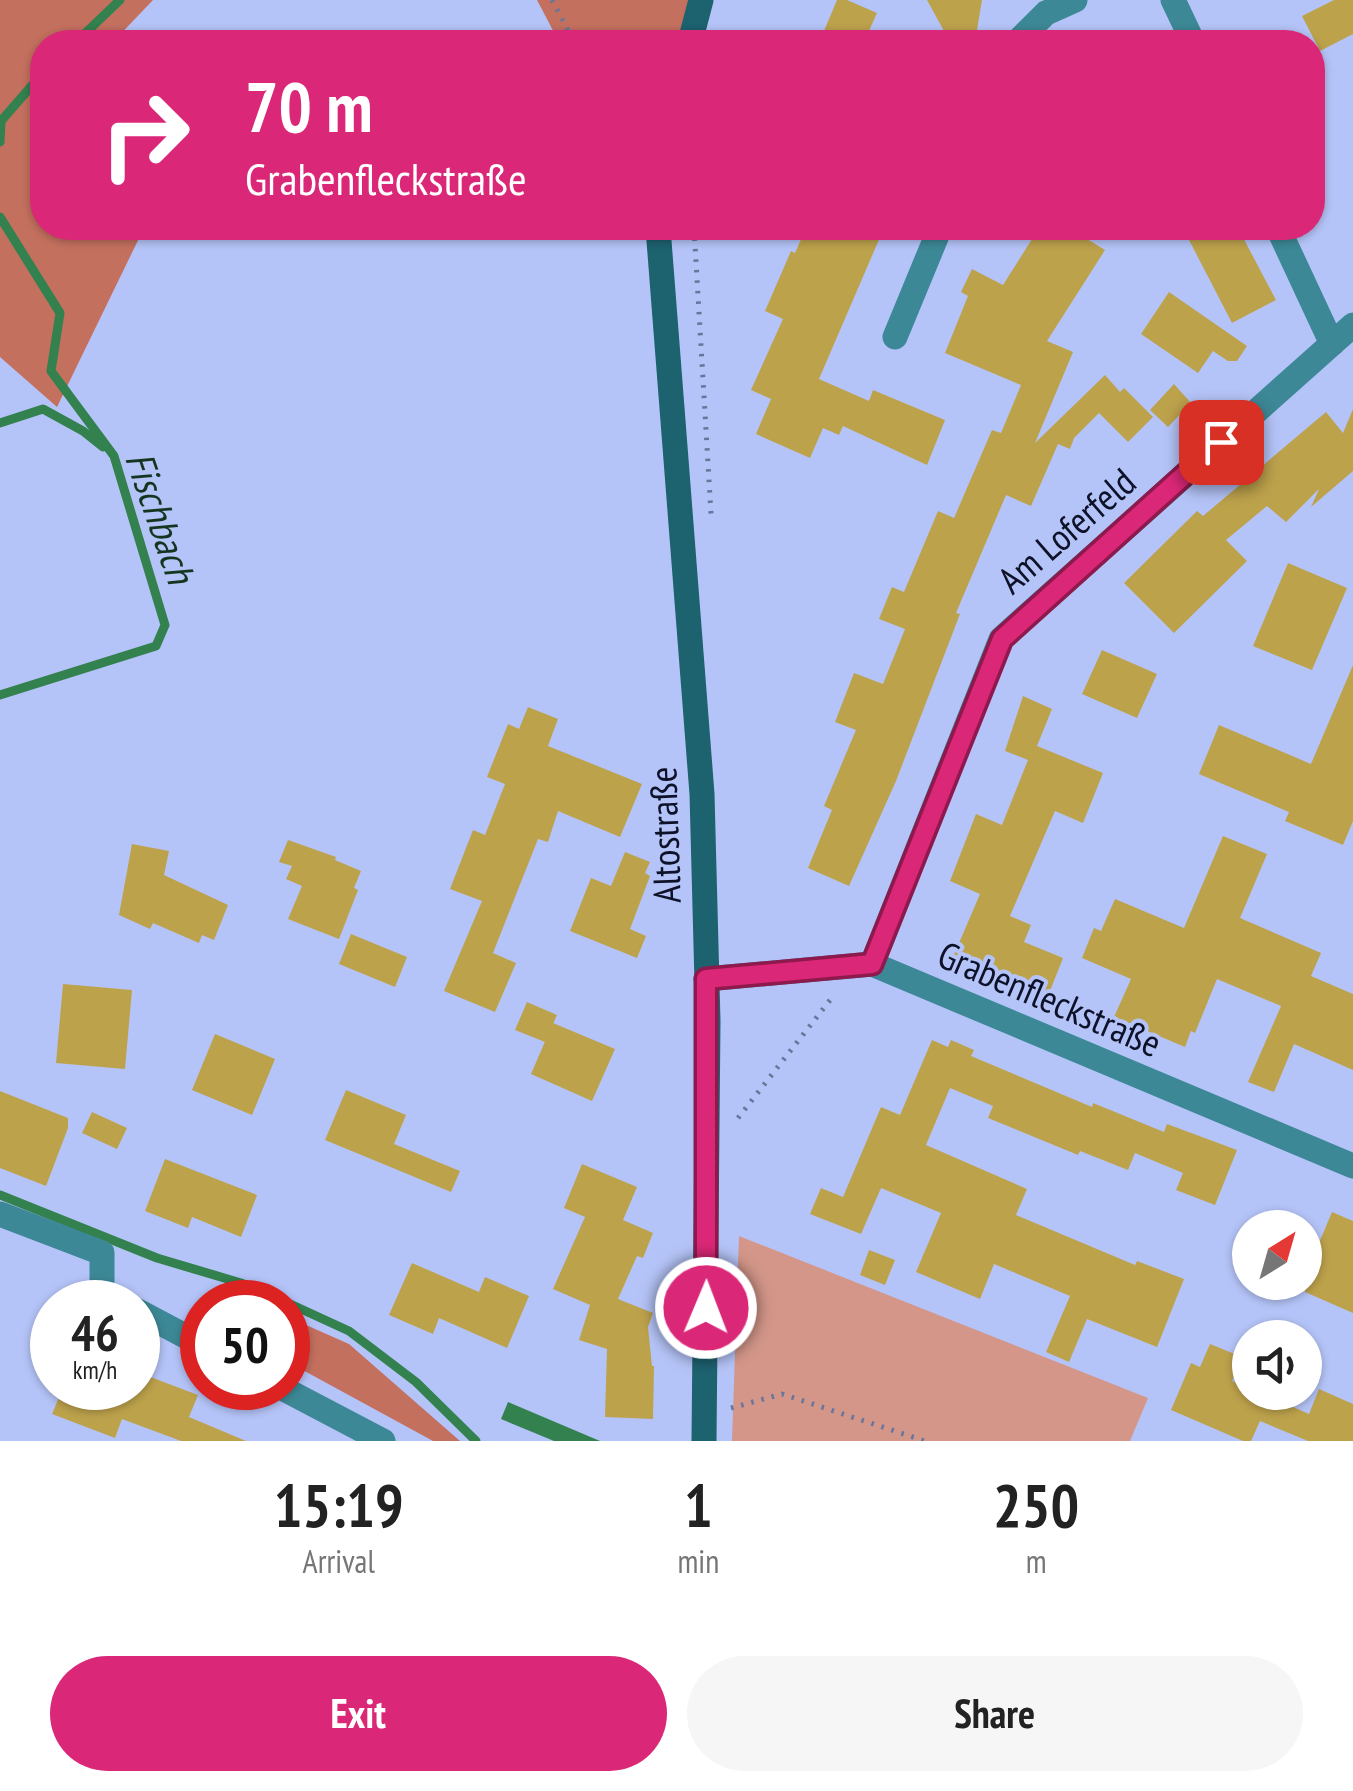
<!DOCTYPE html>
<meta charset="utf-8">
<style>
body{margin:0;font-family:"PT Sans Narrow",sans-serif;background:#f6f6f6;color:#222;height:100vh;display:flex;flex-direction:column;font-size:38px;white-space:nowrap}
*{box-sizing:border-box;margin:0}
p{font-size:32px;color:#767676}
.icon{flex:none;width:55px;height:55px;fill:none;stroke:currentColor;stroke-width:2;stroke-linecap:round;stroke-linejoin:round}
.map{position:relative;height:1441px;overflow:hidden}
.drawer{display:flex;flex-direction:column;background:#fff;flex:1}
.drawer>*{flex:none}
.hud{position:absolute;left:30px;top:30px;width:1295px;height:210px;border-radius:40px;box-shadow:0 2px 8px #0004;background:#db2777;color:#fff;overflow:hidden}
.needle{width:65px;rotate:37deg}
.fabs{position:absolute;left:1232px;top:1210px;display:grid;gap:20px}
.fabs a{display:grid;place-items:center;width:90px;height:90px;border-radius:50%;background:#fff;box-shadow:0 2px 8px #0004;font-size:50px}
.speed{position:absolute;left:30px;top:1280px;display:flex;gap:20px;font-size:50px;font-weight:700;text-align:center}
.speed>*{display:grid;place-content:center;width:130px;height:130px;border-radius:50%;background:#fff;box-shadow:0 2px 8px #0004;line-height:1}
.speed small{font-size:25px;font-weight:400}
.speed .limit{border:15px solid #d22;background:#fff;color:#111}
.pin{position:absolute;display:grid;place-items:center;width:85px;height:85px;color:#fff;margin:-42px;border-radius:20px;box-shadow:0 5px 15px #0006}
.me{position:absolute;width:110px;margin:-55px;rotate:1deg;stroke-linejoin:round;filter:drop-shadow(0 0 8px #0008)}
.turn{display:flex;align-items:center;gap:35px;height:210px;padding:0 50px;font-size:45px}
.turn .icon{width:130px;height:130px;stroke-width:2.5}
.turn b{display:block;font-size:70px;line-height:85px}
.eta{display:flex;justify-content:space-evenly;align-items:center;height:170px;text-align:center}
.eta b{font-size:60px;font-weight:800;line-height:70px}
.primary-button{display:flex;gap:20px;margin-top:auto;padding:20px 50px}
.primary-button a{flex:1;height:115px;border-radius:60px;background:#db2777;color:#fff;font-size:40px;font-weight:800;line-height:115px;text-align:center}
.primary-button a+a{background:#f6f6f6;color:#222}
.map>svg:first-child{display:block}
</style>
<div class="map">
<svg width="1353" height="1441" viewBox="0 0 1353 1441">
<rect width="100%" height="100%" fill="#b5c4f8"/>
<!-- green -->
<path fill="#d39689" d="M 739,1236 L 1148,1398 L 1130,1441 L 732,1441 Z"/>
<!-- forest -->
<path fill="#c4705f" d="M 0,0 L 153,0 L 113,42 L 42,42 L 42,228 L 144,228 L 57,407 L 0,357 Z
M 537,0 L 692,0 L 679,42 L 559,42 Z
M 288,1317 L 349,1344 L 460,1441 L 433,1441 L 288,1362 Z"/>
<!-- water -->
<path fill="#33814e" d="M 508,1402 L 600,1441 L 554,1441 L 501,1419 Z"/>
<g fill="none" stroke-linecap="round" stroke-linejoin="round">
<!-- stream -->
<path stroke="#33814e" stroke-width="9" d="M 76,42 L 120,0
M 0,142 L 1,121 L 42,74
M 0,217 L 60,313 L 51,371 L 114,456 L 165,625 L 156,646 L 0,695
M 0,423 L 43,409 L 83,431 L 103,447
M 0,1195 L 157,1258 L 241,1283 L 285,1302
M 288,1303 L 349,1331 L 416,1382 L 476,1441"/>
</g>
<!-- building -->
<path fill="#bda24c" d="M 837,0 L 847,0 L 877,13 L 864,42 L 850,42 L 824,31 Z
M 927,0 L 982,0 L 975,42 L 950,42 Z
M 1334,0 L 1353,0 L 1353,34 L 1320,51 L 1302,16 Z
M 806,228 L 884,228 L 819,379 L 869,401 L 873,390 L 945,420 L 927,465 L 843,426 L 839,435 L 823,428 L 810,458 L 756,434 L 771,399 L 751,390 L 783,319 L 765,311 L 791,251 L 795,253 Z
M 1039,228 L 1069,228 L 1105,250 L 1047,341 L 1073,352 L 1035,443 L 1105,375 L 1120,392 L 1124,388 L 1153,417 L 1128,442 L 1099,413 L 1074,438 L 1070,449 L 1058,444 L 1031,506 L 1006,495 L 956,613 L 960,614 L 896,781 L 849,886 L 808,868 L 832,810 L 824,806 L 856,730 L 835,722 L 854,673 L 883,684 L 905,629 L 879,619 L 892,587 L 904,592 L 938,511 L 954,518 L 992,430 L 1001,433 L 1021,385 L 945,353 L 968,296 L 961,292 L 972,269 L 1003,285 Z
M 1209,228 L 1238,228 L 1276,300 L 1232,323 L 1188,238 Z
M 1169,292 L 1247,346 L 1237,361 L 1228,361 L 1213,351 L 1198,373 L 1141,334 Z
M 1174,384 L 1191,403 L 1168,427 L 1150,410 Z
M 1353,409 L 1353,471 L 1311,507 L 1319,489 L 1286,522 L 1267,506 L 1226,540 L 1247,561 L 1174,633 L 1124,583 L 1197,511 L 1203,516 L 1326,412 L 1343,433 Z
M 1288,563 L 1347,588 L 1312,670 L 1253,646 Z
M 1102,650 L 1157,674 L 1137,718 L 1082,694 Z
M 1353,665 L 1353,821 L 1343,845 L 1285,821 L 1289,812 L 1199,774 L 1219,725 L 1311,764 Z
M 1023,696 L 1052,709 L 1037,746 L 1103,773 L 1083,823 L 1055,811 L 1010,916 L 1031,925 L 1024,942 L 1063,958 L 1048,996 L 953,957 L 980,894 L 950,881 L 976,814 L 1002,825 L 1028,760 L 1005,751 Z
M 528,707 L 558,719 L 548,746 L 642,784 L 620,837 L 558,811 L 548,842 L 538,839 L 493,953 L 516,963 L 495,1012 L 444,991 L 482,901 L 450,889 L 473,830 L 485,835 L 505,784 L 487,777 L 508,724 L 519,729 Z
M 1223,836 L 1267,854 L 1240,918 L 1321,953 L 1311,976 L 1353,994 L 1353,1070 L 1294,1044 L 1274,1092 L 1248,1082 L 1281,1006 L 1217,979 L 1195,1033 L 1191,1031 L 1185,1047 L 1114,1017 L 1131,979 L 1082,958 L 1094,928 L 1101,931 L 1115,899 L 1184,928 Z
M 288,840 L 336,857 L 335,860 L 361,871 L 354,888 L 358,890 L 339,939 L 288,919 L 302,886 L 286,879 L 292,866 L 279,862 Z
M 132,844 L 169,851 L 164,875 L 228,905 L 214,940 L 202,935 L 199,943 L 153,923 L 150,929 L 119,915 Z
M 625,852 L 650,862 L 645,873 L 650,876 L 630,929 L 646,936 L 637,958 L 570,931 L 591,878 L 611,886 Z
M 351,934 L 407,957 L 395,987 L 339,964 Z
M 63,984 L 132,990 L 125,1069 L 56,1063 Z
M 527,1002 L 557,1015 L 545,1042 L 515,1030 Z
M 553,1023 L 615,1049 L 592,1101 L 531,1074 Z
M 215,1034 L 275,1059 L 252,1115 L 192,1090 Z
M 932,1040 L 948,1047 L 951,1040 L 974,1050 L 971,1056 L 1092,1107 L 1093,1103 L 1164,1132 L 1167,1124 L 1237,1150 L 1215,1205 L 1176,1190 L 1183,1173 L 1135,1153 L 1128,1170 L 1080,1151 L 1078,1155 L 988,1118 L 993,1106 L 950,1088 L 926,1145 L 1027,1189 L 1016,1215 L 1135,1265 L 1137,1261 L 1184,1279 L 1157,1347 L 1087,1319 L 1069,1362 L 1046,1352 L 1070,1296 L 994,1264 L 980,1299 L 916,1272 L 941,1213 L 881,1188 L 861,1234 L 810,1214 L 821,1188 L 843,1197 L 881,1107 L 900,1115 Z
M 346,1090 L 406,1115 L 394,1144 L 460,1171 L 451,1192 L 325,1140 Z
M 0,1091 L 68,1118 L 68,1128 L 46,1186 L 0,1168 Z
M 92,1112 L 127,1128 L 117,1149 L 82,1133 Z
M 165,1159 L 257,1195 L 241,1237 L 192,1217 L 188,1228 L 145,1211 Z
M 582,1164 L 637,1187 L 623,1220 L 653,1233 L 643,1258 L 637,1256 L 618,1299 L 653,1313 L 648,1327 L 652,1366 L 654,1366 L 653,1419 L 605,1417 L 607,1349 L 579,1340 L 590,1305 L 553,1289 L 585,1217 L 564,1208 Z
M 1332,1212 L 1353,1221 L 1353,1313 L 1305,1292 L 1305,1237 L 1319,1243 Z
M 869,1250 L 895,1260 L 885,1285 L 860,1275 Z
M 412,1263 L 479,1292 L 485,1277 L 529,1296 L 507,1348 L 439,1318 L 433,1334 L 389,1315 Z
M 1210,1344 L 1242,1357 L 1232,1381 L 1250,1389 L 1250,1392 L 1259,1392 L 1309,1414 L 1319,1389 L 1353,1404 L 1353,1441 L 1308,1441 L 1260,1421 L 1251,1441 L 1243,1441 L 1171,1410 L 1191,1363 L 1200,1367 Z
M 140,1373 L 198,1395 L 189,1417 L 246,1441 L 181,1441 L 122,1419 L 115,1438 L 52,1414 L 63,1388 L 138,1388 Z"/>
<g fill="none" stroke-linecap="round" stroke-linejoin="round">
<!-- path -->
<path stroke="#6a759c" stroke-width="5" stroke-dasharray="2.5 8" stroke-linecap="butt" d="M 552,0 L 570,34 L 582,42
M 694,228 L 711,514
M 738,1118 L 834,995
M 731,1408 L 782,1394 L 925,1441"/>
<!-- street -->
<path stroke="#3d8896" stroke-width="25" d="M 1173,0 L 1193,42
M 1017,42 L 1046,13 L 1075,0
M 1278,228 L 1332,344
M 895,337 L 940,228
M 872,964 L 1001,639 L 1353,325
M 706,979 L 872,964 L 1353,1166
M 0,1214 L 102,1253 L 102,1292 L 122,1302
M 138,1311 L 202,1345
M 282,1388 L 383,1441"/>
<!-- secondary -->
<path stroke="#1d626f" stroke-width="25" d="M 690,42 L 701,0
M 658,228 L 702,794 L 708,1021 L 704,1441"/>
</g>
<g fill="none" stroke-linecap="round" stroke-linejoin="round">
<!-- route casing -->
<g stroke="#8e194d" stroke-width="25">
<path id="route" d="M 706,1308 L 706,979 L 872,964 L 1002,639 L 1221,442"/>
</g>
<!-- route -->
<use href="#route" stroke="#db2777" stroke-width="18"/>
</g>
<g text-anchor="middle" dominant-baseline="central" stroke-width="8" stroke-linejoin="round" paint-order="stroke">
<!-- street labels -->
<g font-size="38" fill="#0d1229" stroke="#b5c4f8">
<text transform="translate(1066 530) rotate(-41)">Am Loferfeld</text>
<text transform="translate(664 835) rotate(-92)">Altostraße</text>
<text transform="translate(1050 998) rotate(23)">Grabenfleckstraße</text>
</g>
<!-- water labels -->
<g font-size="40" font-style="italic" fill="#14351f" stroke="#b5c4f8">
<text transform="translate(161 517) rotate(71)">Fischbach</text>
</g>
</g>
</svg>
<div class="fabs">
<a><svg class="needle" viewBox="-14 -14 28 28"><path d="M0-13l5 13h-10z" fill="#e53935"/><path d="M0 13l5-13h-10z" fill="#767676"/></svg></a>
<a><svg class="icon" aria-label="sound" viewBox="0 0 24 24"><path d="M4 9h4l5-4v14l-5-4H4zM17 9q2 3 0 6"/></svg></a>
</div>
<div class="speed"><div>46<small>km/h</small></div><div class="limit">50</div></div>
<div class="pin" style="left:1221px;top:442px;background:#d93025"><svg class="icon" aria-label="arrive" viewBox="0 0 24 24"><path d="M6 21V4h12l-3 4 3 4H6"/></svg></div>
<svg class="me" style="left:706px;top:1308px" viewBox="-20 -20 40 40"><circle r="17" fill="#db2777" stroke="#fff" stroke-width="3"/><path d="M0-11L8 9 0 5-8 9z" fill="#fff"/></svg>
<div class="hud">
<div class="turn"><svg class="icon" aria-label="right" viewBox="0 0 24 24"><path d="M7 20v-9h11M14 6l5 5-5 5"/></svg><div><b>70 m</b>Grabenfleckstraße</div></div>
</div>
</div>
<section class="drawer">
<div class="eta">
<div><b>15:19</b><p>Arrival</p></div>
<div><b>1</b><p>min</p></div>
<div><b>250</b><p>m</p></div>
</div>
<div class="primary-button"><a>Exit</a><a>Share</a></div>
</section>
